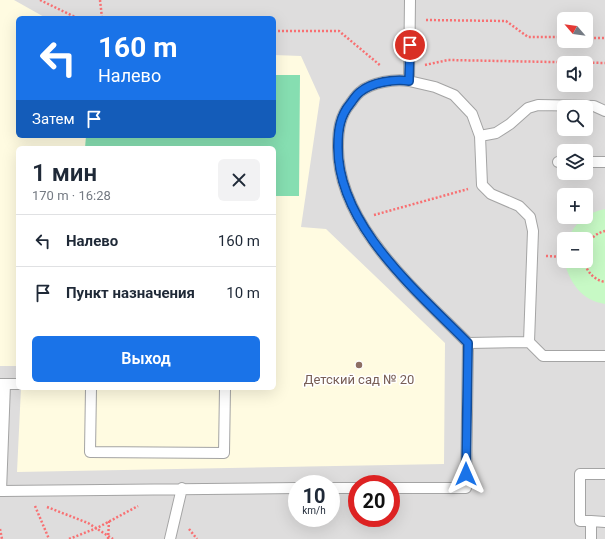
<!DOCTYPE html>
<html lang="ru">
<meta charset="utf-8">
<style>
body{margin:0;font-family:Roboto,sans-serif;background:#f2f2f3;color:#1f2937;height:100vh;display:flex;flex-direction:column;font-size:15px;white-space:nowrap}
*{box-sizing:border-box;margin:0}
p{font-size:13px;color:#747a83}
.icon{flex:none;width:22px;height:22px;fill:none;stroke:currentColor;stroke-width:2;stroke-linecap:round;stroke-linejoin:round}
.map{position:relative;flex:1;overflow:hidden}
.details{position:absolute;left:16px;top:146px;width:260px;height:244px;display:flex;flex-direction:column;background:#fff;border-radius:6px;box-shadow:0 4px 16px #0002}
.details>*{flex:none}
.guide{position:absolute;left:16px;top:16px;width:260px;height:122px;border-radius:6px;box-shadow:0 4px 16px #0002;background:#1a73e8;color:#fff;overflow:hidden}
.needle{width:26px;rotate:298deg}
.buttons{position:absolute;left:557px;top:12px;display:grid;gap:8px}
.buttons a{display:grid;place-items:center;width:36px;height:36px;border-radius:6px;background:#fff;box-shadow:0 4px 16px #0002;font-size:20px}
.speed{position:absolute;left:288px;top:475px;display:flex;gap:8px;font-size:20px;font-weight:700;text-align:center}
.speed>*{display:grid;place-content:center;width:52px;height:52px;border-radius:50%;background:#fff;box-shadow:0 4px 16px #0002;line-height:1}
.speed small{font-size:10px;font-weight:400}
.speed .limit{border:6px solid #d22;background:#fff;color:#111}
.pin{position:absolute;display:grid;place-items:center;width:34px;height:34px;color:#fff;margin:-17px;border:2px solid #fff;border-radius:50%;box-shadow:0 1px 4px #0007}
.me{position:absolute;width:44px;margin:-22px;rotate:0deg;stroke-linejoin:round;filter:drop-shadow(0 0 3px #0008)}
.turn{display:flex;align-items:center;gap:14px;height:84px;padding:0 16px;font-size:18px}
.turn .icon{width:52px;height:52px;stroke-width:2.5}
.turn b{display:block;font-size:28px;line-height:34px}
.then{display:flex;align-items:center;height:38px;padding:0 16px;background:#0003;gap:8px;font-size:15px}
.round{display:grid;place-items:center;flex:none;width:42px;height:42px;border-radius:6px;background:#f2f2f3}
.summary{display:flex;align-items:center;justify-content:space-between;height:68px;padding:0 16px}
h1{font-size:24px;font-weight:600;line-height:30px}
.primary-button{display:flex;gap:8px;margin-top:auto;padding:8px 16px}
.primary-button a{flex:1;height:46px;border-radius:6px;background:#1a73e8;color:#fff;font-size:16px;font-weight:600;line-height:46px;text-align:center}
ul{padding:0;list-style:none}
li{display:flex;align-items:center;gap:12px;height:52px;padding:0 16px;border-top:1px solid #e0e1e3}
li div{flex:1}
li b{display:block;font-size:15px}
li em{font-style:normal}
.map>svg:first-child{display:block}
</style>
<div class="map">
<svg width="605" height="539" viewBox="0 0 605 539">
<rect width="100%" height="100%" fill="#f0ece7"/>
<!-- residential -->
<path fill="#dedddd" fill-rule="evenodd" d="M 0,0 L 605,0 L 605,539 L 0,539 ZM 18,18 L 274,18 L 274,136 L 18,136 ZM 564,19 L 586,19 L 586,41 L 564,41 ZM 564,63 L 586,63 L 586,85 L 564,85 ZM 564,107 L 586,107 L 586,129 L 564,129 ZM 18,148 L 274,148 L 274,388 L 18,388 ZM 564,151 L 586,151 L 586,173 L 564,173 ZM 564,195 L 586,195 L 586,217 L 564,217 ZM 564,239 L 586,239 L 586,261 L 564,261 ZM 297,484 L 331,484 L 331,518 L 297,518 ZM 357,484 L 391,484 L 391,518 L 357,518 Z"/>
<!-- education -->
<path fill="#fffbe1" d="M 0,0 L 14,0 L 46,18 L 18,18 L 18,136 L 274,136 L 274,55 L 301,56 L 320,98 L 301,227 L 326,229 L 445,343 L 444,464 L 17,472 L 21,388 L 274,388 L 274,148 L 18,148 L 18,366 L 0,366 Z"/>
<!-- park -->
<path fill="#c7f9c5" d="M 605,209 L 605,304 C 581,300 570,283 564,261 L 586,261 L 586,239 L 568,239 C 574,223 588,212 605,209 Z"/>
<!-- pitch -->
<path fill="#86deb1" d="M 274,75 L 300,75 L 299,196 L 274,196 L 274,148 L 85,148 L 86,136 L 274,136 Z"/>
<g fill="none" stroke-linecap="round" stroke-linejoin="round">
<!-- service casing -->
<g stroke="#a4a4a4" stroke-width="12">
<path id="service" d="M 409,81 L 435,87 L 454,95 L 472,114 L 480,136 L 482,185 L 491,194 L 519,206 L 530,217 L 533,231 L 529,342
M 480,136 L 496,133 L 510,124 L 528,108 L 538,105 L 594,106 L 605,111
M 558,162 L 564,162
M 586,162 L 605,162
M 468,343 L 529,342 L 543,356 L 605,356
M 0,384 L 5,384 L 1,491 L 0,491
M 5,384 L 18,384
M 91,388 L 90,452 L 224,453 L 225,388
M 331,488 L 357,488
M 391,488 L 466,488 L 468,343 C 417,291 337,225 338,146 C 338,130 340,116 350,104 C 353,100 356,95 360,92 C 372,82 394,79 409,81 L 410,0
M 1,491 L 297,488
M 591,521 L 605,522
M 170,539 L 182,488
M 591,539 L 591,521 L 580,521 L 580,474 L 605,474"/>
</g>
<!-- path -->
<path stroke="#f87072" stroke-width="2.5" stroke-dasharray="2 2" stroke-linecap="butt" d="M 40,0 L 77,18
M 100,0 L 102,18
M 426,20 L 506,21 L 528,37 L 564,37
M 274,31 L 339,31 L 381,66
M 586,38 L 605,38
M 425,65 L 448,60 L 605,63
M 374,215 L 468,189
M 586,247 C 590,239 596,233 605,231
M 546,256 L 564,257
M 584,261 C 587,272 594,280 605,282
M 35,506 L 49,539
M 47,507 L 88,523 L 113,539
M 0,529 L 2,539
M 189,529 L 197,539
M 69,539 L 97,528 L 138,506
M 108,539 L 109,521"/>
<!-- service -->
<use href="#service" stroke="#fff" stroke-width="10"/>
</g>
<g fill="none" stroke-linecap="round" stroke-linejoin="round">
<!-- route casing -->
<g stroke="#114b97" stroke-width="10">
<path id="route" d="M 410,45 L 409,81 C 394,79 372,82 360,92 C 356,95 353,100 350,104 C 340,116 338,130 338,146 C 337,225 417,291 468,343 L 466,474"/>
</g>
<!-- route -->
<use href="#route" stroke="#1a73e8" stroke-width="7"/>
</g>
<!-- markers -->
<circle fill="#8d6e63" stroke="#fff" stroke-width="1.5" cx="359" cy="365" r="4"/>
<g text-anchor="middle" dominant-baseline="central" stroke-width="3" stroke-linejoin="round" paint-order="stroke">
<!-- education labels -->
<g font-size="13" fill="#785e54" stroke="#fff">
<text x="359" y="379">Детский сад № 20</text>
</g>
</g>
</svg>
<div class="buttons">
<a><svg class="needle" viewBox="-14 -14 28 28"><path d="M0-13l5 13h-10z" fill="#e53935"/><path d="M0 13l5-13h-10z" fill="#747a83"/></svg></a>
<a><svg class="icon" aria-label="sound" viewBox="0 0 24 24"><path d="M4 9h4l5-4v14l-5-4H4zM17 9q2 3 0 6"/></svg></a>
<a><svg class="icon" aria-label="search" viewBox="0 0 24 24"><circle cx="10" cy="10" r="6"/><path d="M15 15l6 6"/></svg></a>
<a><svg class="icon" aria-label="layers" viewBox="0 0 24 24"><path d="M12 4l9 5-9 5-9-5zM3 14l9 5 9-5"/></svg></a>
<a>+</a>
<a>−</a>
</div>
<div class="speed"><div>10<small>km/h</small></div><div class="limit">20</div></div>
<div class="pin" style="left:410px;top:45px;background:#d93025"><svg class="icon" aria-label="arrive" viewBox="0 0 24 24"><path d="M6 21V4h12l-3 4 3 4H6"/></svg></div>
<svg class="me" style="left:466px;top:474px" viewBox="-20 -20 40 40"><path d="M0-17L14 15 0 8-14 15z" fill="#1a73e8" stroke="#fff" stroke-width="4"/></svg>
<div class="guide">
<div class="turn"><svg class="icon" aria-label="left" viewBox="0 0 24 24"><path d="M17 20v-9H6M10 6l-5 5 5 5"/></svg><div><b>160 m</b>Налево</div></div>
<div class="then">Затем<svg class="icon" aria-label="arrive" viewBox="0 0 24 24"><path d="M6 21V4h12l-3 4 3 4H6"/></svg></div>
</div>
<section class="details">
<div class="summary"><div><h1>1 мин</h1><p>170 m · 16:28</p></div><a class="round"><svg class="icon" aria-label="close" viewBox="0 0 24 24"><path d="M6 6l12 12M18 6L6 18"/></svg></a></div>
<ul>
<li><svg class="icon" aria-label="left" viewBox="0 0 24 24"><path d="M17 20v-9H6M10 6l-5 5 5 5"/></svg><div><b>Налево</b></div><em>160 m</em></li>
<li><svg class="icon" aria-label="arrive" viewBox="0 0 24 24"><path d="M6 21V4h12l-3 4 3 4H6"/></svg><div><b>Пункт назначения</b></div><em>10 m</em></li>
</ul>
<div class="primary-button"><a>Выход</a></div>
</section>
</div>
